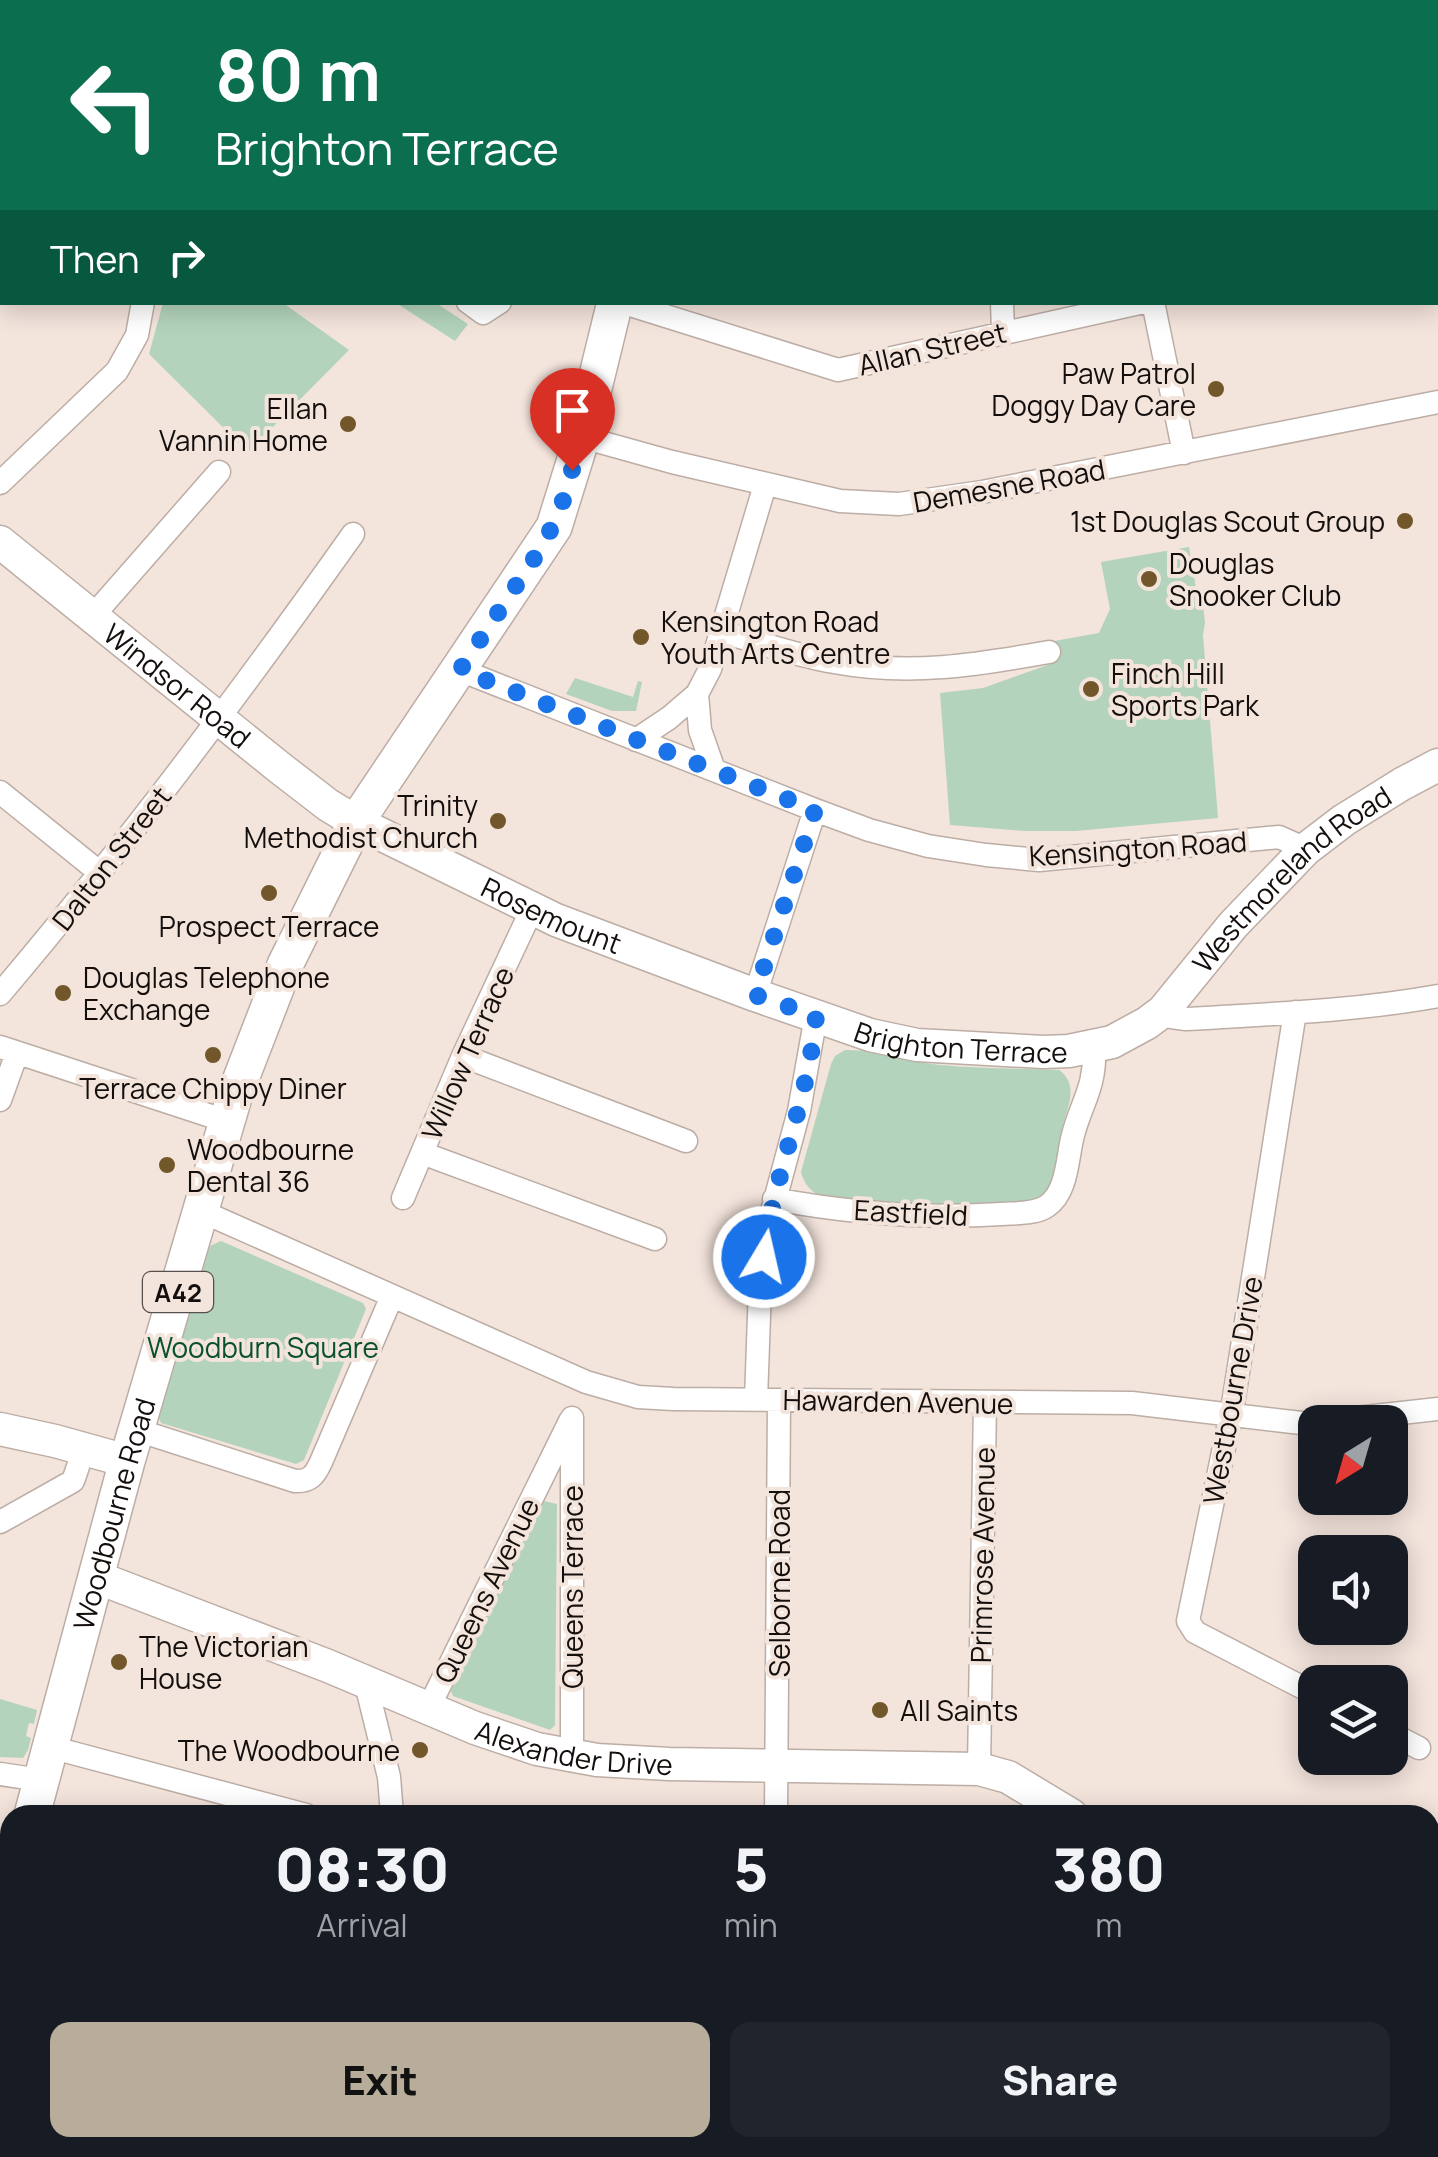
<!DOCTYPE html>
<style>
body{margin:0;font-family:Manrope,sans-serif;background:#20242c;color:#f1f3f6;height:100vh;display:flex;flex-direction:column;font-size:38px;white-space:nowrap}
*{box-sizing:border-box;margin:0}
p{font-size:32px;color:#9ea1a6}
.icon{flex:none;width:55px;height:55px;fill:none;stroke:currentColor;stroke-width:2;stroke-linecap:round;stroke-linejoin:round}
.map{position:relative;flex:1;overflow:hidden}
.sheet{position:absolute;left:0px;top:1805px;width:1440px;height:352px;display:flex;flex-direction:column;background:#171b24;border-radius:30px 30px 0 0;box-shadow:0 5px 25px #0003}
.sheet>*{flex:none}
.banner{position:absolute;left:0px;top:0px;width:1440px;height:305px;box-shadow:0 5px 25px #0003;background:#0b6e4f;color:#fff;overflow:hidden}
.needle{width:65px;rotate:217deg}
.tools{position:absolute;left:1298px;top:1405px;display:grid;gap:20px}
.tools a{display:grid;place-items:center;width:110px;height:110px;border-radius:20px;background:#171b24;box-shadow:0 5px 25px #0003;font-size:50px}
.pin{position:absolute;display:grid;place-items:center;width:85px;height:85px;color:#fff;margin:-102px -42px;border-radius:50% 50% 50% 0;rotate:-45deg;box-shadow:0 0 10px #0007}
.pin .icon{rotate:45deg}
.me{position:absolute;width:110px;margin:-55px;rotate:9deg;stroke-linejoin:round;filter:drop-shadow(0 0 8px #0008)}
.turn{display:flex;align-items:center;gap:35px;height:210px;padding:0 50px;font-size:45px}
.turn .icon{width:130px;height:130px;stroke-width:2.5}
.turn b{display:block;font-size:70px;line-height:85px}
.then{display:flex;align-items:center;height:95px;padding:0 50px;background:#0003;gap:20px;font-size:38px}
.eta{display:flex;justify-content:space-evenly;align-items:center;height:170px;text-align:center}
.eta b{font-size:60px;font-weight:800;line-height:70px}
.primary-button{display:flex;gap:20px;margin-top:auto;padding:20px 50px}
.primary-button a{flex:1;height:115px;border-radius:20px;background:#b7ad9a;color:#111;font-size:40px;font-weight:800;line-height:115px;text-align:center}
.primary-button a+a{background:#20242c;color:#f1f3f6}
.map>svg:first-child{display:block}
</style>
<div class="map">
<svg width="1438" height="2157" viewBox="0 0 1438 2157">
<rect width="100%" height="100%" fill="#f3e4dc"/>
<!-- green -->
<path fill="#b3d3bc" d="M 163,303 L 283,303 L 349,350 L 248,452 L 149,354 Z
M 396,303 L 436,303 L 468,324 L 455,341 Z
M 1189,547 L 1197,594 L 1202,596 L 1205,623 L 1203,635 L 1218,818 L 1076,831 L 1025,831 L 950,825 L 940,693 L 983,688 L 1056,662 L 1054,641 L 1099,633 L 1110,609 L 1101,562 Z
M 575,678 L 633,697 L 638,681 L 642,682 L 636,711 L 612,711 L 566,694 Z
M 845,1050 C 877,1049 908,1062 940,1065 C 979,1069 1020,1068 1059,1070 C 1079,1084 1068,1106 1063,1125 C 1057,1147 1062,1182 1040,1197 C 1031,1203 1013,1203 1002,1204 C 943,1208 884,1202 825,1199 C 812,1192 805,1187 801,1172 L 831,1064 L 835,1056 Z
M 221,1241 L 363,1303 L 366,1309 L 304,1460 L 296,1464 L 161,1423 L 157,1414 L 210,1246 Z
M 544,1501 L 557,1504 L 555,1725 L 550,1730 L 453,1696 L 451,1691 Z
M 0,1699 L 37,1710 L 34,1724 L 29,1723 L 26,1736 L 31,1738 L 28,1750 L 23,1758 L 0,1757 Z"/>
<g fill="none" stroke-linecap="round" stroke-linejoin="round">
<!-- street casing -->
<g stroke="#bcada5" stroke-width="25">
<path id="street" d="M 136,0 L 137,2
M 263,0 L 266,2
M 567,0 L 570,2
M 0,191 L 2,189
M 468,302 L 483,313 L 500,302
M 621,302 L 838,370 L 1144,302
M 1002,302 L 1003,332
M 1153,302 L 1184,453
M 582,437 L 672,462 L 840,501 L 899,504 L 982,492 L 1438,402
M 0,483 L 117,371 L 137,335 L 143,302
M 92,617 L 219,472
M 722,632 C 759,642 796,656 834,662 C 909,676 976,665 1049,652
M 460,670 L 815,810 L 869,830 L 928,846 L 986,855 L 1039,860 L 1279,837 L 1306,849
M 697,694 L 700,730 L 714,770
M 636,740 L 669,718 L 697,694 L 710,669 L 765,485
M 0,792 L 99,872
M 0,994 C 125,847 241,692 353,534
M 755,995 L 815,810
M 1163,1011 L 1171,1017 L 1186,1019 C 1270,1014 1355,1011 1438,996
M 1295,1012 L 1233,1404 L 1188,1621 L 1195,1632 L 1315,1694
M 0,1047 L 226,1121
M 463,1056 L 686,1141
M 0,1100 L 17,1053
M 422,1153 L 655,1239
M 403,1198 L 463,1056 L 532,909
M 774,1199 C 849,1213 927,1219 1002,1214 C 1016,1213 1036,1214 1047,1206 C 1068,1192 1067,1157 1073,1135 C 1082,1101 1096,1087 1094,1047
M 201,1211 L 586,1382 L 638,1397 L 673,1399 L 1132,1403 L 1301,1423 L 1315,1423
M 756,1399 L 760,1288 L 768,1226 L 799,1111 L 816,1016
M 572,1418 L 572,1756
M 1320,1422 L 1438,1409
M 137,1430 L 295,1481 C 310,1482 315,1475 321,1462 L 392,1296
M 0,1522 L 73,1481 L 84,1449
M 371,1684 L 368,1692 L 389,1777 L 392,1815
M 428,1709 L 570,1421
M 1390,1733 L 1419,1748
M 50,1747 L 306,1815
M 979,1769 L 985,1402
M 0,1774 L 41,1780
M 776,1815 L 779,1400
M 1430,2053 L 1438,2056
M 161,2157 L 162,2148
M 356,2157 L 357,2148
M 773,2157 L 773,2148
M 978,2157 L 978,2148"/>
</g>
<!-- secondary casing -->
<g stroke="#bcada5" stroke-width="35">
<g id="secondary">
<path d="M 1363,0 L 1365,2"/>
<path d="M 0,2 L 3,0"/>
<path d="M 1438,142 L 1438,143"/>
<path id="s1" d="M 0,542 L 280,768 L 328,805 L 356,822 L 556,920 L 755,995 L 870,1035 L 917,1045 L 1043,1052 L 1069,1051 L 1112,1042 L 1147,1023 L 1163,1011 L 1233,925 L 1306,849 L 1344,820 L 1402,784 L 1438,765"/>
<path d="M 0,1429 L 55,1441 L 127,1461"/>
<path id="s2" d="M 96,1577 L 328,1666 L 475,1728 L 537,1749 L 597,1760 L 669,1764 L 979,1769 L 1008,1777 L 1071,1815"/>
<path d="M 1248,2148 L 1250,2157"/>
</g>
</g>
<!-- primary casing -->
<g stroke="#bcada5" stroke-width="38">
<g id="primary">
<path d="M 688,2 L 689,0"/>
<path id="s3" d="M 32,1815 L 127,1461 L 235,1094 L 285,965 L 356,822 L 554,527 L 582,437 L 615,302"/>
<path d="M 0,1937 L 10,1898"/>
</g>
</g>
<!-- street -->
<use href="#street" stroke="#fff" stroke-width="22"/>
<!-- secondary -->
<use href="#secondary" stroke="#fff" stroke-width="32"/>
<!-- primary -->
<use href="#primary" stroke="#fff" stroke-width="35"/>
</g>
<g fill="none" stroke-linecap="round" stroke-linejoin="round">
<!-- route -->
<path stroke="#1a73e8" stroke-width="18" stroke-dasharray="0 32.4" d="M 572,470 L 562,504 L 545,542 L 460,670 L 815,810 L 755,995 L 816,1016 C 809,1099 773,1175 764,1257"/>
</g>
<!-- markers -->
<g fill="#715729" stroke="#f3e4dc" stroke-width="4">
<circle cx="1216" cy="389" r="10"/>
<circle cx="348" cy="424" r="10"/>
<circle cx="1405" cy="521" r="10"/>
<circle cx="1149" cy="579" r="10"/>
<circle cx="641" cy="637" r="10"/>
<circle cx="1091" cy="689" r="10"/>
<circle cx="498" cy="821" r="10"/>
<circle cx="269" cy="893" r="10"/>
<circle cx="63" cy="993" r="10"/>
<circle cx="213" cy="1055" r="10"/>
<circle cx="167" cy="1165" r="10"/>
<circle cx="119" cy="1662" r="10"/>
<circle cx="880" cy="1710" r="10"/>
<circle cx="420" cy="1750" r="10"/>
</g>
<g text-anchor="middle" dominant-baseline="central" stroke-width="8" stroke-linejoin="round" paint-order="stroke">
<!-- shield labels -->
<rect fill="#f3e4dc" stroke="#574f4b" stroke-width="2.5" x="143" y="1272" width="70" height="40" rx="8"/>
<g font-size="25" font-weight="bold" fill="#140f0d">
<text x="178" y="1292">A42</text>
</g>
<!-- street labels -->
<g font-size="28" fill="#140f0d" stroke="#f3e4dc">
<text transform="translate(932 348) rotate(-13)">Allan Street</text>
<text transform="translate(1009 485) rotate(-10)">Demesne Road</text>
<text stroke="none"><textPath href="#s1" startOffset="228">Windsor Road</textPath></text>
<text transform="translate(1138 848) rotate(-4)">Kensington Road</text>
<text transform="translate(111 858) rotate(-52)">Dalton Street</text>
<text stroke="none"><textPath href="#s1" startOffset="1500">Westmoreland Road</textPath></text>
<text stroke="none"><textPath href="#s1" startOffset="670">Rosemount</textPath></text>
<text stroke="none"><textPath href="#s1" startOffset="1102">Brighton Terrace</textPath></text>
<text transform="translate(467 1053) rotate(-66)">Willow Terrace</text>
<text transform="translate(911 1212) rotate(3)">Eastfield</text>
<text transform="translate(1232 1390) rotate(-80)">Westbourne Drive</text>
<text transform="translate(898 1401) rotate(1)">Hawarden Avenue</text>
<text stroke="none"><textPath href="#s3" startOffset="312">Woodbourne Road</textPath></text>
<text transform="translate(982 1555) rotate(-89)">Primrose Avenue</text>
<text transform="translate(779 1583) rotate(-90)">Selborne Road</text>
<text transform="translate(572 1587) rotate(-90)">Queens Terrace</text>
<text transform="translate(486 1590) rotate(-64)">Queens Avenue</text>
<text stroke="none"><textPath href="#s2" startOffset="510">Alexander Drive</textPath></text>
</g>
<!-- poi labels -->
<g font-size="28" fill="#140f0d" stroke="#f3e4dc" text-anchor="start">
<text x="1196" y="373" text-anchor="end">Paw Patrol<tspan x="1196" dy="32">Doggy Day Care</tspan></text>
<text x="328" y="408" text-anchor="end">Ellan<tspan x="328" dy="32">Vannin Home</tspan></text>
<text x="1385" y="521" text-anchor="end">1st Douglas Scout Group</text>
<text x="1169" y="563">Douglas<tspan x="1169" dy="32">Snooker Club</tspan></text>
<text x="661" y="621">Kensington Road<tspan x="661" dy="32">Youth Arts Centre</tspan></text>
<text x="1111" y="673">Finch Hill<tspan x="1111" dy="32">Sports Park</tspan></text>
<text x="478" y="805" text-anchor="end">Trinity<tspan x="478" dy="32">Methodist Church</tspan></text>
<text x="269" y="926" text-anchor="middle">Prospect Terrace</text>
<text x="83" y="977">Douglas Telephone<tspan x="83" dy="32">Exchange</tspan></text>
<text x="213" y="1088" text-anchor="middle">Terrace Chippy Diner</text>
<text x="187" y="1149">Woodbourne<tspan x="187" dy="32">Dental 36</tspan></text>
<text x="139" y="1646">The Victorian<tspan x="139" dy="32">House</tspan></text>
<text x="900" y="1710">All Saints</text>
<text x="400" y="1750" text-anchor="end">The Woodbourne</text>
</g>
<!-- park labels -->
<g font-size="28" fill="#09512d" stroke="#f3e4dc">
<text x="263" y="1347">Woodburn Square</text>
</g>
</g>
</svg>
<div class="tools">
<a><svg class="needle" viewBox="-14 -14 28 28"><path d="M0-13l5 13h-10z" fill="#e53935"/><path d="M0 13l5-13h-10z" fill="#9ea1a6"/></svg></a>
<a><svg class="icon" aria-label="sound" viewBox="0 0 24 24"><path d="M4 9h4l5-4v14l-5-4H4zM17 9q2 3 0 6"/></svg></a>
<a><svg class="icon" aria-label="layers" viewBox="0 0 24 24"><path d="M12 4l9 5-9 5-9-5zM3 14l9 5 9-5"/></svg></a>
</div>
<div class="pin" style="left:572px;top:470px;background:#d93025"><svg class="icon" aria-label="arrive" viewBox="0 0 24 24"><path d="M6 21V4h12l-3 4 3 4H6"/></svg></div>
<svg class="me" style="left:764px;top:1257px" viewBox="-20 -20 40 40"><circle r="17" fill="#1a73e8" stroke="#fff" stroke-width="3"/><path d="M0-11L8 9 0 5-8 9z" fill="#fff"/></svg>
<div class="banner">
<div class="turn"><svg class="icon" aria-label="left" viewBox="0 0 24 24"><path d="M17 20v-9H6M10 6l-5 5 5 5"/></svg><div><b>80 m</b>Brighton Terrace</div></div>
<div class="then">Then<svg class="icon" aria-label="right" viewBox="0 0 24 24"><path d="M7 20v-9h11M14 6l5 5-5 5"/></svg></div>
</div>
<section class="sheet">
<div class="eta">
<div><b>08:30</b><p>Arrival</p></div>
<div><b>5</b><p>min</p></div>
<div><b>380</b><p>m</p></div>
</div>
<div class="primary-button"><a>Exit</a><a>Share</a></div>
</section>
</div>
